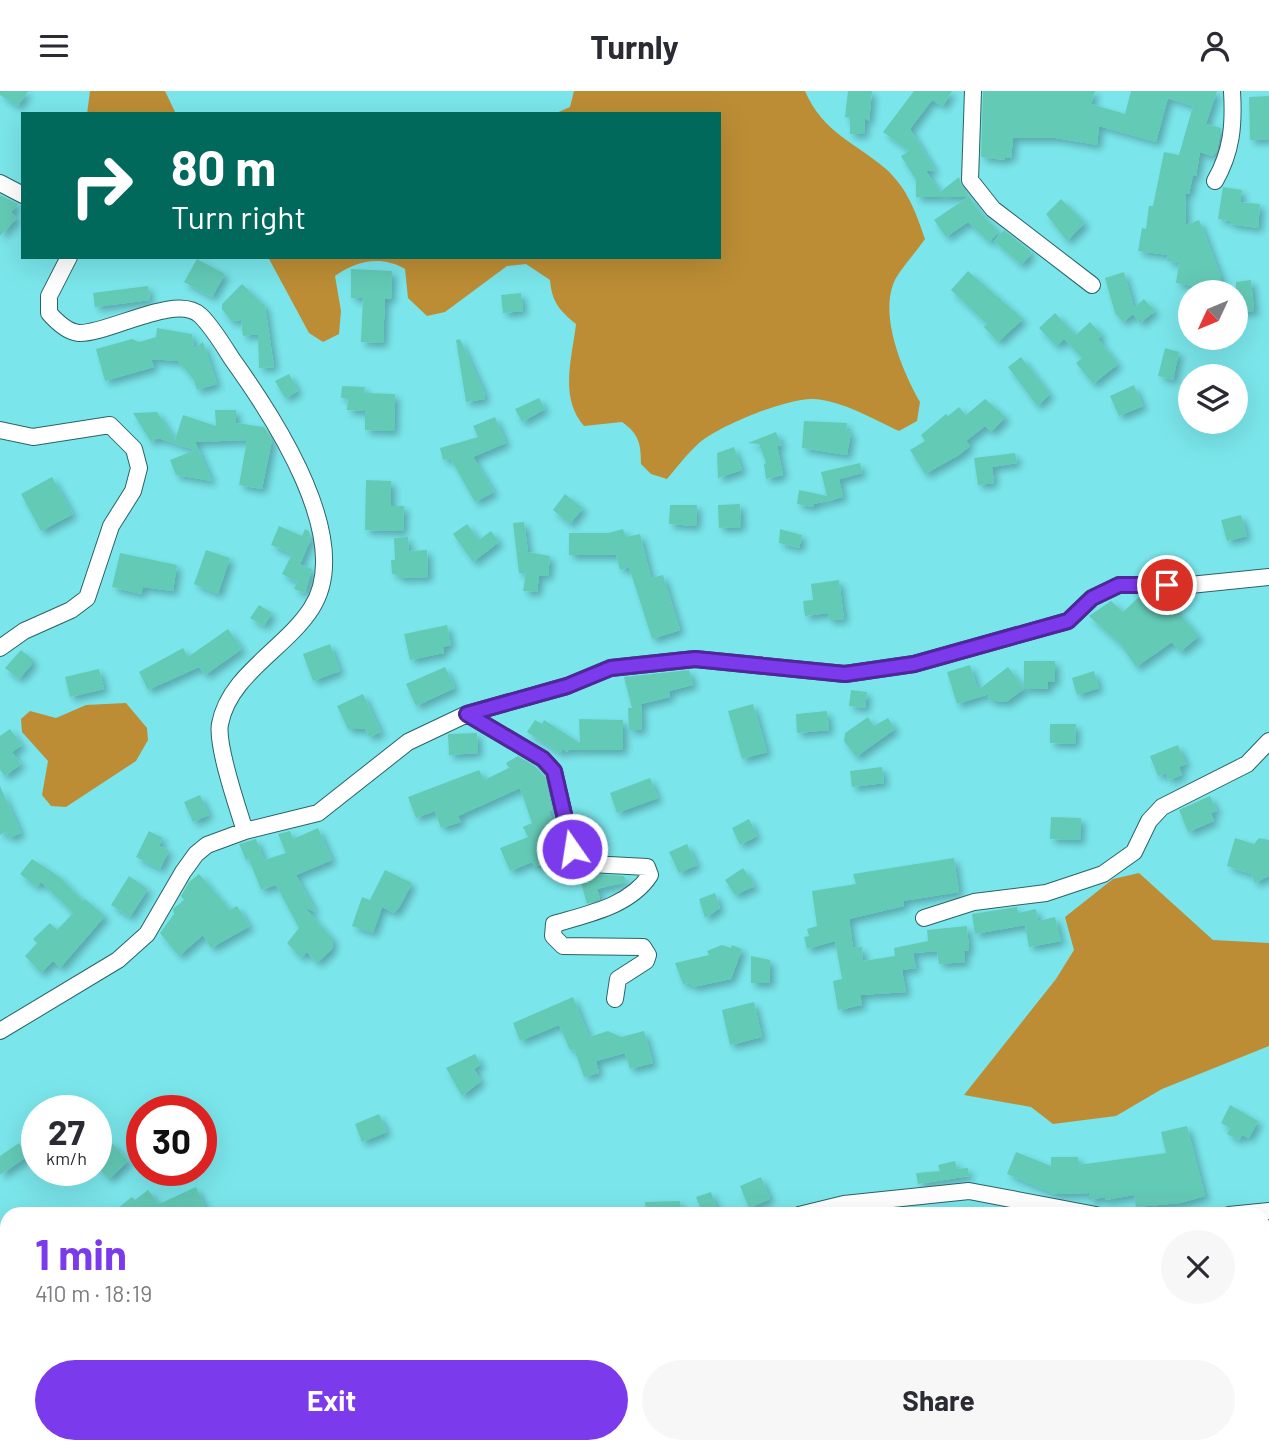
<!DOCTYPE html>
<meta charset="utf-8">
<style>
body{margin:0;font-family:Barlow,sans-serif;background:#f7f7f7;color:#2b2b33;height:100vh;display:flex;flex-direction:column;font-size:26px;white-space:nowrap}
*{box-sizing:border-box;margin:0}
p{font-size:23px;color:#7c7c81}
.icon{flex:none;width:38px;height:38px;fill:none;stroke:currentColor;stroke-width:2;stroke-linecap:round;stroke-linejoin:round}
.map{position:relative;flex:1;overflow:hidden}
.drawer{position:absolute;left:0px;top:1116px;width:1270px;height:247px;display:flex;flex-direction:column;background:#fff;border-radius:21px 21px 0 0;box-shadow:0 7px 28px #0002}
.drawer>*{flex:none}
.banner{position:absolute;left:21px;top:21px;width:700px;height:147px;border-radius:0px;box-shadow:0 7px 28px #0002;background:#00695c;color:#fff;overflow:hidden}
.needle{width:46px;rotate:226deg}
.buttons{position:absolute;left:1178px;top:189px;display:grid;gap:14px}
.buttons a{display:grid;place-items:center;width:70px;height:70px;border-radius:50%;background:#fff;box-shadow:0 7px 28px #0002;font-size:35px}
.speed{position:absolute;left:21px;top:1004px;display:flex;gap:14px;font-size:35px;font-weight:700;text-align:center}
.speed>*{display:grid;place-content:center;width:91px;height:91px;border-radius:50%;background:#fff;box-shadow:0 7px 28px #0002;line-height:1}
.speed small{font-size:18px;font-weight:400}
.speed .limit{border:10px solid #d22;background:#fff;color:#111}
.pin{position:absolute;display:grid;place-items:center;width:60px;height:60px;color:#fff;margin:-30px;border:4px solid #fff;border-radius:50%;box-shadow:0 2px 7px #0007}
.me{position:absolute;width:77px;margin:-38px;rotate:347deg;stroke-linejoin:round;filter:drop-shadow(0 0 5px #0008)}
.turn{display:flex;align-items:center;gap:24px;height:147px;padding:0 35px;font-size:32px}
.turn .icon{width:91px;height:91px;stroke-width:2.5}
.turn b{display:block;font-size:49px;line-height:60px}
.round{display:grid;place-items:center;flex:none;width:74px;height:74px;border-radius:37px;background:#f7f7f7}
.head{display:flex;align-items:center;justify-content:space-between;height:119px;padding:0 35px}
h1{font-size:42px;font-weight:700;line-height:52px;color:#7c3aed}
.button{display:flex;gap:14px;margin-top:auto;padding:14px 35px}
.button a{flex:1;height:80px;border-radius:42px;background:#7c3aed;color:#fff;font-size:28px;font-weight:700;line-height:80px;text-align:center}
.button a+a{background:#f7f7f7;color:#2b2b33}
header{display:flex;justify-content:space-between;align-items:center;height:91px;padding:0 35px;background:#fff;font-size:32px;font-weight:700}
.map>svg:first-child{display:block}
</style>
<header><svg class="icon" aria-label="menu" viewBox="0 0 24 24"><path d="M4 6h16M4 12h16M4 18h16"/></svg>Turnly<svg class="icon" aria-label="person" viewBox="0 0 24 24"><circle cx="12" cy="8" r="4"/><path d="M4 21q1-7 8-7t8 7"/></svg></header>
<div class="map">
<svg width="1269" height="1363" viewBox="0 0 1269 1363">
<defs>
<filter id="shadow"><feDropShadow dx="4.5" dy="4.5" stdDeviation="3.5" flood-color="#0004"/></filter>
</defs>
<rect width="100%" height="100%" fill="#7ae6eb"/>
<!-- forest -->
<path fill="#bc8d35" d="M 90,0 L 165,0 L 176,23 L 87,23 Z
M 574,0 L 805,0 C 823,42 856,52 886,78 C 908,98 916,122 925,148 C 916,161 904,174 896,187 C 877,222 903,281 920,311 L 917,330 L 899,340 C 873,328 843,310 814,308 C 789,306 718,335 699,352 C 688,362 677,376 667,388 L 651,383 L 641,373 C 641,353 639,343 622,331 L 584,335 C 559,306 572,268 576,233 C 559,219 552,211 550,189 L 526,173 L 507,175 L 445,221 L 427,225 L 408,207 L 405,178 C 381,164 356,170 335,185 L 341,220 L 339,243 L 323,251 L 309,242 L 268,166 L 719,166 L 719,23 L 554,23 L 570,16 Z
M 126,612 L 147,637 L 148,649 L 136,670 L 66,716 L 51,715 L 42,704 L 48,670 L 22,641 L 21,628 L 30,620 L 56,627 L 86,614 Z
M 1139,782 L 1213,849 L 1269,852 L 1269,955 L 1162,998 L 1116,1025 L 1053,1033 L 1031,1016 L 964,1004 L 1056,888 L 1074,859 L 1065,826 L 1113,788 Z"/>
<!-- building -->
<path fill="#64cab6" filter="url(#shadow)" d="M 0,0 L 28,0 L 18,15 L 0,4 Z
M 848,0 L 872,0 L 869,30 L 865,27 L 864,43 L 850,43 L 850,27 L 845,26 Z
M 914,0 L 952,0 L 943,15 L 932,9 L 910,38 L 935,79 L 926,80 L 940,101 L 959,86 L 962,96 L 981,123 L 999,141 L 989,151 L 968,131 L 946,146 L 934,129 L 968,106 L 916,106 L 916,89 L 901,65 L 909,60 L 883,41 Z
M 983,0 L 1095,0 L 1091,13 L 1125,23 L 1131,0 L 1217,0 L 1206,33 L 1221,37 L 1217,60 L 1213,65 L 1200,61 L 1196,85 L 1193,84 L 1189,103 L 1185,102 L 1186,134 L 1199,129 L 1221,186 L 1221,201 L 1199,201 L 1199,196 L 1176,192 L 1179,172 L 1167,170 L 1168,164 L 1138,160 L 1142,137 L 1146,138 L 1149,115 L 1153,115 L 1164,61 L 1179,64 L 1193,15 L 1168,7 L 1156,51 L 1099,35 L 1097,54 L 1056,47 L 1013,47 L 1011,67 L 1005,66 L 1004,69 L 981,66 Z
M 1269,5 L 1269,48 L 1250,49 L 1249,6 Z
M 1223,96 L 1242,99 L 1240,111 L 1260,113 L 1258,137 L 1230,133 L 1230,130 L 1218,128 Z
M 0,104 L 18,113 L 11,121 L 17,127 L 0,145 Z
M 1061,108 L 1085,132 L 1067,150 L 1046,123 Z
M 1004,139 L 1032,162 L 1021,174 L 994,150 Z
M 197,168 L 225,183 L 212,206 L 184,191 Z
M 351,178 L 392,180 L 391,208 L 385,208 L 383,252 L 361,251 L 363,207 L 351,207 Z
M 968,180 L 1023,228 L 998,251 L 984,236 L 987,233 L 951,199 Z
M 1124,181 L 1134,217 L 1144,208 L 1155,220 L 1140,232 L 1133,223 L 1123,231 L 1115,222 L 1105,187 Z
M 1251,189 L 1254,220 L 1236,221 L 1236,191 Z
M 242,193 L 265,215 L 274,276 L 259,277 L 258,243 L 243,245 L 241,229 L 231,230 L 222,218 L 222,213 Z
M 148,195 L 150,209 L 95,216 L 93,202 Z
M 521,202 L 523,220 L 503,222 L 501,204 Z
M 1055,222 L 1076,244 L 1090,231 L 1102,244 L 1098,248 L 1118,273 L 1093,293 L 1076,272 L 1082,267 L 1064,248 L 1056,255 L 1039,237 Z
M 157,237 L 192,243 L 194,257 L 203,251 L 217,293 L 197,299 L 194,289 L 178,270 L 151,268 L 154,276 L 105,290 L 96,258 L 132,248 L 139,251 L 156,246 Z
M 460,248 L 484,301 L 485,308 L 466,311 L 456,249 Z
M 1165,257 L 1179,261 L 1173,289 L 1158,285 Z
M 1021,266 L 1050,303 L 1037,315 L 1008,276 Z
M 289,283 L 298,300 L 285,307 L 275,290 Z
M 1134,294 L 1143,315 L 1119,325 L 1110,305 Z
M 342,295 L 365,296 L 364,302 L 395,303 L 394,340 L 365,339 L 365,320 L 347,319 L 348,307 L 341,307 Z
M 539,307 L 545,318 L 522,331 L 515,318 Z
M 985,308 L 1006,326 L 991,341 L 985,335 L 966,350 L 970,355 L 959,364 L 925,383 L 910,359 L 925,350 L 921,344 L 946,323 L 948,325 L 959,316 L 966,324 Z
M 215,319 L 236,319 L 236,332 L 264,336 L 272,349 L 262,398 L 239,394 L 247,349 L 195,351 L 212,390 L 176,384 L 170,369 L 195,359 L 158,347 L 151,351 L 133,322 L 157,321 L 175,349 L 183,324 L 216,335 Z
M 495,326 L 506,352 L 473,366 L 494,401 L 475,411 L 450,367 L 443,369 L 440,357 L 478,346 L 473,335 Z
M 804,330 L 847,332 L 846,340 L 851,341 L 847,364 L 802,357 Z
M 776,341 L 782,355 L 777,354 L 783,384 L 766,388 L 764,373 L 766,372 L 759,353 L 748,352 Z
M 734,356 L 742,379 L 718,387 L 717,362 Z
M 1015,362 L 1017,372 L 992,376 L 994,392 L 978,394 L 974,367 Z
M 860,372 L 862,382 L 839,388 L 843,406 L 814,413 L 813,416 L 797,413 L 799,399 L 827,405 L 821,381 Z
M 52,386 L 73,423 L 41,440 L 21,403 Z
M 366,389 L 391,390 L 391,415 L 404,415 L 403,440 L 365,439 Z
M 565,403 L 583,417 L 570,433 L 553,419 Z
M 740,413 L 741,436 L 719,437 L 718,414 Z
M 670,414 L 697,414 L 696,435 L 669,433 Z
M 1241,424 L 1247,445 L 1227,450 L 1221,429 Z
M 524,431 L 528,461 L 550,465 L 548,485 L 539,484 L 537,501 L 523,500 L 526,482 L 519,482 L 513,432 Z
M 467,433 L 479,449 L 491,440 L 499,451 L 473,471 L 453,443 Z
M 279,435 L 302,445 L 305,438 L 309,440 L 311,448 L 300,473 L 312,478 L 305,502 L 294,498 L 297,491 L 282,483 L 292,463 L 271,454 Z
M 623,438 L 626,446 L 640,443 L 651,487 L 663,484 L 680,539 L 652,548 L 629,476 L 620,479 L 616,464 L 569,464 L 569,442 L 608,442 Z
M 780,438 L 802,444 L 799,457 L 779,452 Z
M 408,446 L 409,460 L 427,459 L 428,486 L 399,487 L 398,483 L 392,483 L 391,469 L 395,469 L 394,447 Z
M 206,459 L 230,467 L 218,503 L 194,493 Z
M 120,462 L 177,474 L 173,500 L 143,496 L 141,503 L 112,496 Z
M 839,489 L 844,528 L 829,529 L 828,522 L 805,525 L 803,510 L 813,509 L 811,493 Z
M 1140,505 L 1164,505 L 1199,545 L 1180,561 L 1172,551 L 1136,576 L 1121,554 L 1089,525 L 1111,510 L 1123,521 Z
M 259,514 L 272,522 L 264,535 L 250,527 Z
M 447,534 L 451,554 L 443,556 L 444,562 L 410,569 L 404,543 Z
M 228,538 L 242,558 L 205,584 L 199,576 L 148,599 L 139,581 L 183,557 L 188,566 Z
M 330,553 L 340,580 L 313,590 L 303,563 Z
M 21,559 L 32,568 L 32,573 L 19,588 L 5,577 Z
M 1024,570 L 1055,570 L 1055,591 L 1048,591 L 1048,598 L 1024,598 L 1006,611 L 988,609 L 989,603 L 957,613 L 947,581 L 970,574 L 978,599 L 1008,576 L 1024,597 Z
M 445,576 L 455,597 L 416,615 L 406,593 Z
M 99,578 L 104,598 L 70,606 L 65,586 Z
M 689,579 L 693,594 L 669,600 L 670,606 L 641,613 L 642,639 L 629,639 L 628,617 L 632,617 L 624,586 Z
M 1094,580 L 1099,597 L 1077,604 L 1072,587 Z
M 851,599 L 867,601 L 865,617 L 849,615 Z
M 363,603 L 381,641 L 369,646 L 365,638 L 348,638 L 337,615 Z
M 753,613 L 767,661 L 742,668 L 728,620 Z
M 827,620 L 829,639 L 797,642 L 796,623 Z
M 868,626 L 874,635 L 888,627 L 895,638 L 856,666 L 844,650 L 845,642 Z
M 579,628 L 623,629 L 623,659 L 569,659 L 567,661 L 563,658 L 560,662 L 527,641 L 535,629 L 542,633 L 544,629 L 580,652 Z
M 1050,633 L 1076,633 L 1075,653 L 1050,652 Z
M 10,638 L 22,654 L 12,661 L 21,673 L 5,685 L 0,679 L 0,645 Z
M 477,642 L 478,662 L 449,664 L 448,643 Z
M 1178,654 L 1186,673 L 1179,676 L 1182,684 L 1169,689 L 1166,682 L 1158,685 L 1150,665 Z
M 518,665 L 536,676 L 545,687 L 552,719 L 549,720 L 557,741 L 547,746 L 557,766 L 535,776 L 532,771 L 510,780 L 500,757 L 528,746 L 523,736 L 532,732 L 520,697 L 458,725 L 461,731 L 441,737 L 435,720 L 416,727 L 408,706 L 479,679 L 484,689 L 509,677 L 506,672 Z
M 882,676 L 884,692 L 852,696 L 850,680 Z
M 650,687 L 658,707 L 617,722 L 610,702 Z
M 0,695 L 21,742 L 9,747 L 6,741 L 0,744 Z
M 200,704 L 209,724 L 193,731 L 184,711 Z
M 1210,705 L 1217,720 L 1211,722 L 1214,730 L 1188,741 L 1179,719 Z
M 1051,726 L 1081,727 L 1080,749 L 1050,748 Z
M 749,728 L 757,745 L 740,754 L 732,737 Z
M 318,737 L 332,769 L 296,784 L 316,821 L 305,817 L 333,848 L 332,858 L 317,872 L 307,861 L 301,867 L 287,852 L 299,837 L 276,794 L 261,799 L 249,768 L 246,769 L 239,753 L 256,748 L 264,769 L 286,762 L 278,743 L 290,740 L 293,748 Z
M 149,740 L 163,747 L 159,755 L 169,759 L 160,778 L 136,766 Z
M 1235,747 L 1254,753 L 1259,747 L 1269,749 L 1269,785 L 1255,792 L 1251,783 L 1227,775 Z
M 687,753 L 697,774 L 679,782 L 669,761 Z
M 954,767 L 959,801 L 903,810 L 904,815 L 849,828 L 853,857 L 862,856 L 863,870 L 895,865 L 894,857 L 928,850 L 927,839 L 967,835 L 969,859 L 964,860 L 965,871 L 939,873 L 937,860 L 913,862 L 916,877 L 902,879 L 906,901 L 860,904 L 862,914 L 838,919 L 833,890 L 842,888 L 835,850 L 807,858 L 804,846 L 809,845 L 807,838 L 817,835 L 812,800 L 856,793 L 853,783 Z
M 32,768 L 60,786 L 83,810 L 85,808 L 105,825 L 60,877 L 53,870 L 41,882 L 25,865 L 37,852 L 33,848 L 50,832 L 57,839 L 73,822 L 41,791 L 37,796 L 20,783 Z
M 743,777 L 755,795 L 735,804 L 725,789 Z
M 385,779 L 412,792 L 399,817 L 394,822 L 382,816 L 373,842 L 352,835 L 362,806 L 370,809 Z
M 586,782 L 624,785 L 626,791 L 597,798 L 600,808 L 587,813 L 579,784 Z
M 199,783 L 230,819 L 237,815 L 250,835 L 211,857 L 203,844 L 179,865 L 160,842 L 174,823 L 173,818 L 184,809 L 181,805 L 189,791 Z
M 129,785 L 148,798 L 130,826 L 111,814 Z
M 715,802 L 720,817 L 705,827 L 699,808 Z
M 1017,816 L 1018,822 L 1036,818 L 1038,830 L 1055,826 L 1061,850 L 1029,856 L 1025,834 L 975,843 L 972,823 Z
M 722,854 L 731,857 L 732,854 L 742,858 L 731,888 L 693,896 L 689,892 L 683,893 L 675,872 L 709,864 L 707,860 Z
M 751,865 L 770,869 L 770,892 L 751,892 Z
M 573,906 L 589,946 L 608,940 L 621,946 L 644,940 L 653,972 L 630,978 L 625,962 L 596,970 L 599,982 L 584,986 L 574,958 L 570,959 L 559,934 L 520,950 L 513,932 Z
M 754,911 L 762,946 L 730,954 L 722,919 Z
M 475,963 L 481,973 L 474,978 L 481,990 L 462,1005 L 446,977 Z
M 1230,1014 L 1258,1030 L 1249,1047 L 1242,1044 L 1239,1049 L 1227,1043 L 1230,1037 L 1221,1032 Z
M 379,1023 L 387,1041 L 362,1051 L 355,1033 Z
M 1187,1035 L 1205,1105 L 1180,1112 L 1136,1116 L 1134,1104 L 1105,1109 L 1105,1106 L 1089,1109 L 1089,1102 L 1055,1103 L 1007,1083 L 1016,1061 L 1051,1075 L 1051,1066 L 1078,1066 L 1078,1074 L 1166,1062 L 1161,1041 Z
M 110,1050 L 128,1070 L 109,1088 L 96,1074 L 96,1063 Z
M 19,1052 L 28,1065 L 0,1084 L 0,1065 Z
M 955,1070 L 957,1078 L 968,1077 L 969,1085 L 918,1093 L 916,1082 L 940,1080 L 938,1074 Z
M 761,1086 L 770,1108 L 749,1117 L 740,1095 Z
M 196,1096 L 206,1118 L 193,1124 L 109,1124 L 132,1106 L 135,1109 L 148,1099 L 159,1113 Z
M 711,1101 L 718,1121 L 703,1124 L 696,1106 Z
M 680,1110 L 681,1124 L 646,1124 L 645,1111 Z"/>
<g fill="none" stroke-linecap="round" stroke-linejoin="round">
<!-- minor casing -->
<g stroke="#2a6366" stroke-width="18">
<path id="minor" d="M 973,0 L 970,89 L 993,118 L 1092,194
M 1215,90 C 1232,60 1234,34 1232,0
M 0,92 L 23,104
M 69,166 L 49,205 L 49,222 C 56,230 67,241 79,242 C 109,243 177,201 201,225 C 213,237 223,254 232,268 C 273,325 356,450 311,518 C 285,558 229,584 220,633 C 216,654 238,718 245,740
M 0,339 L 33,346 L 110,334 L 134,358 L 139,377 L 133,400 L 111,435 L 87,507 L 71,519 L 24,540 L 0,557
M 467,623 L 543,668 L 554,680 L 572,758 L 590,773 L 647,776 L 650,784 C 630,815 588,823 554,833 L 553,845 L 563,855 L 643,856 L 648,864 L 646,870 L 618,888 L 615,908
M 924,827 L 974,811 L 1046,802 L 1103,783 L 1134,761 L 1149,730 L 1162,716 L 1247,673 L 1269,650
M 0,940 L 118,869 L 147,843 L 183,781 L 196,763 L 207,754 L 245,740 L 318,722 L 408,651 L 467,623 L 567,595 L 610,577 L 695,568 L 845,583 L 914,573 L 1068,530 L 1092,507 L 1119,494 L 1190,494 L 1269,486
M 799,1124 L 844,1113 L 969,1100 L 1096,1124
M 1229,1124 L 1269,1120
M 1264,1331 L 1269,1330
M 899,1363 L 906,1356"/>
</g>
<!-- minor -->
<use href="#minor" stroke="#fff" stroke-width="16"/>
</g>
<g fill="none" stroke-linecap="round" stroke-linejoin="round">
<!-- route casing -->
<g stroke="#51269a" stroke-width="18">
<path id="route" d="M 572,758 L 554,680 L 543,668 L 467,623 L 567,595 L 611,577 L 695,568 L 845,583 L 914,573 L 1068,530 L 1092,507 L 1119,494 L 1167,494"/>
</g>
<!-- route -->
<use href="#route" stroke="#7c3aed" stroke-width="12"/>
</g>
</svg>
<div class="buttons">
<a><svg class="needle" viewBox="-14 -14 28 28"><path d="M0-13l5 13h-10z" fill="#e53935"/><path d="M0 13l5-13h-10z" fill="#7c7c81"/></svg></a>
<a><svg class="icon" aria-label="layers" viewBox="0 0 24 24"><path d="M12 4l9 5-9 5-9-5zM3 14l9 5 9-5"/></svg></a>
</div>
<div class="speed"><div>27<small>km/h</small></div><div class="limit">30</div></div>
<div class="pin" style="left:1167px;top:494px;background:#d93025"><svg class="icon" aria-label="arrive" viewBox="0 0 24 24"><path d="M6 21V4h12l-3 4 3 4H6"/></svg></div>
<svg class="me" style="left:572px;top:758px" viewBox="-20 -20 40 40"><circle r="17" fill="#7c3aed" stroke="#fff" stroke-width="3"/><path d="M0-11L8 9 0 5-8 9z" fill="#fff"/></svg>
<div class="banner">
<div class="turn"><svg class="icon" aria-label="right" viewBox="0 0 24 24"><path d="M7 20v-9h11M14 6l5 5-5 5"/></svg><div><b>80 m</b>Turn right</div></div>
</div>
<section class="drawer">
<div class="head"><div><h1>1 min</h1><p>410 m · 18:19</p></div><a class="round"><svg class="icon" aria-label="close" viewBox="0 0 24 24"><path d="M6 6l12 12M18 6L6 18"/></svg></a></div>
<div class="button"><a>Exit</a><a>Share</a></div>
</section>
</div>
